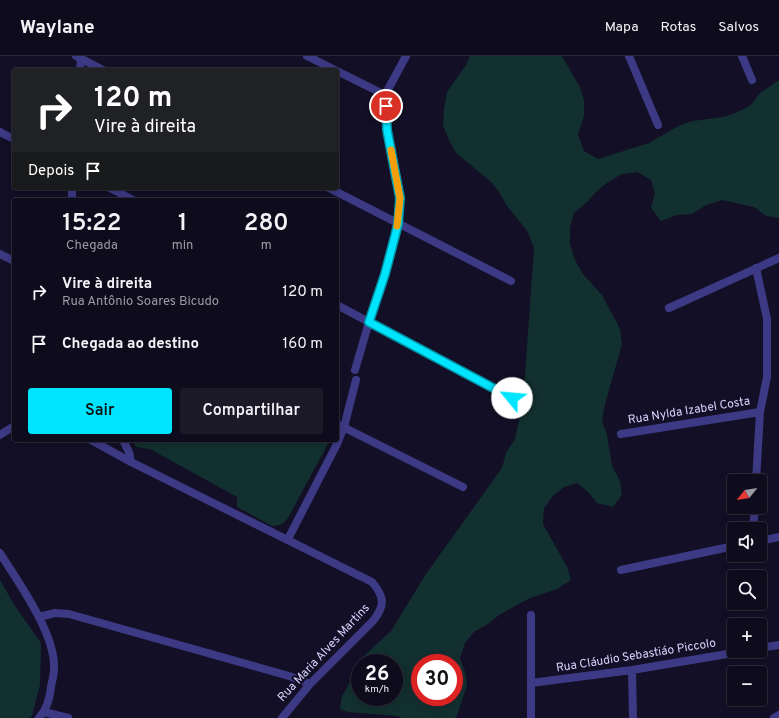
<!DOCTYPE html>
<html lang="pt">
<meta charset="utf-8">
<style>
body{margin:0;font-family:Overpass,sans-serif;background:#1c1929;color:#f1f3f6;height:100vh;display:flex;flex-direction:column;font-size:15px;white-space:nowrap}
*{box-sizing:border-box;margin:0}
p{font-size:13px;color:#9b9ba3}
.icon{flex:none;width:22px;height:22px;fill:none;stroke:currentColor;stroke-width:2;stroke-linecap:round;stroke-linejoin:round}
.map{position:relative;flex:1;overflow:hidden}
.sheet{position:absolute;left:12px;top:142px;width:327px;height:244px;display:flex;flex-direction:column;background:#0e0b1c;border-radius:4px;box-shadow:0 2px 10px #0003,0 0 0 1px #2e2b3b}
.sheet>*{flex:none}
.guide{position:absolute;left:12px;top:12px;width:327px;height:122px;border-radius:4px;box-shadow:0 2px 10px #0003,0 0 0 1px #2e2b3b;background:#202124;color:#fff;overflow:hidden}
.needle{width:26px;rotate:240deg}
.fabs{position:absolute;left:727px;top:418px;display:grid;gap:8px}
.fabs a{display:grid;place-items:center;width:40px;height:40px;border-radius:4px;background:#0e0b1c;box-shadow:0 2px 10px #0003,0 0 0 1px #2e2b3b;font-size:20px}
.speed{position:absolute;left:351px;top:598px;display:flex;gap:8px;font-size:20px;font-weight:700;text-align:center}
.speed>*{display:grid;place-content:center;width:52px;height:52px;border-radius:50%;background:#0e0b1c;box-shadow:0 2px 10px #0003,0 0 0 1px #2e2b3b;line-height:1}
.speed small{font-size:10px;font-weight:400}
.speed .limit{border:6px solid #d22;background:#fff;color:#111}
.pin{position:absolute;display:grid;place-items:center;width:34px;height:34px;color:#fff;margin:-17px;border:2px solid #fff;border-radius:50%;box-shadow:0 1px 4px #0007}
.me{position:absolute;width:44px;margin:-22px;rotate:298deg;stroke-linejoin:round;filter:drop-shadow(0 0 3px #0008)}
.turn{display:flex;align-items:center;gap:14px;height:84px;padding:0 16px;font-size:18px}
.turn .icon{width:52px;height:52px;stroke-width:2.5}
.turn b{display:block;font-size:28px;line-height:34px}
.then{display:flex;align-items:center;height:38px;padding:0 16px;background:#0003;gap:8px;font-size:15px}
.eta{display:flex;justify-content:space-evenly;align-items:center;height:68px;text-align:center}
.eta b{font-size:24px;font-weight:600;line-height:28px}
.button{display:flex;gap:8px;margin-top:auto;padding:8px 16px}
.button a{flex:1;height:46px;border-radius:4px;background:#00e5ff;color:#111;font-size:16px;font-weight:600;line-height:46px;text-align:center}
.button a+a{background:#1c1929;color:#f1f3f6}
ul{padding:0;list-style:none}
li{display:flex;align-items:center;gap:12px;height:52px;padding:0 16px}
li div{flex:1}
li b{display:block;font-size:15px}
li em{font-style:normal}
header{display:flex;align-items:center;gap:24px;box-sizing:border-box;height:56px;padding:0 20px;background:#0e0b1c;border-bottom:1px solid #2e2b3b}
header strong{font-size:19px}
nav{display:flex;gap:22px;margin-inline-start:auto;font-size:14px}
.map>svg:first-child{display:block}
</style>
<header>
<strong>Waylane</strong>
<nav><a>Mapa</a><a>Rotas</a><a>Salvos</a></nav>
</header>
<div class="map">
<svg width="779" height="662" viewBox="0 0 779 662">
<rect width="100%" height="100%" fill="#130f26"/>
<!-- green -->
<path fill="#12302f" fill-rule="evenodd" d="M 470,0 L 562,0 L 580,31 L 584,44 L 584,60 L 578,79 L 584,95 L 598,103 L 649,87 L 680,69 L 693,65 L 723,61 L 736,57 L 751,49 L 760,37 L 779,24 L 779,162 L 766,160 L 754,151 L 722,144 L 706,149 L 692,158 L 677,159 L 661,165 L 651,152 L 655,137 L 651,124 L 637,116 L 622,118 L 608,126 L 597,135 L 587,146 L 574,157 L 570,172 L 570,188 L 575,204 L 583,218 L 602,239 L 620,273 L 622,288 L 605,348 L 602,365 L 607,379 L 612,410 L 620,425 L 622,439 L 613,451 L 597,447 L 588,436 L 577,427 L 564,431 L 553,440 L 544,452 L 543,468 L 567,511 L 571,524 L 557,533 L 528,543 L 499,559 L 488,568 L 474,576 L 465,587 L 460,602 L 465,616 L 467,630 L 456,662 L 402,662 L 398,660 L 348,656 L 340,653 L 342,640 L 360,609 L 360,641 L 394,641 L 394,607 L 361,607 L 366,598 L 391,575 L 426,518 L 502,412 L 506,397 L 515,383 L 523,347 L 534,192 L 528,176 L 507,150 L 499,136 L 490,125 L 456,97 L 448,82 L 443,69 L 444,53 L 447,36 L 466,9 ZM 420,607 L 454,607 L 454,641 L 420,641 Z
M 132,384 L 330,384 L 288,462 C 284,468 279,470 272,470 L 237,451 L 237,441 L 150,393 L 136,391 Z
M 0,524 L 15,550 L 41,587 L 40,629 L 32,660 L 29,662 L 0,662 Z"/>
<g fill="none" stroke-linecap="round" stroke-linejoin="round">
<!-- street -->
<path stroke="#3d3a85" stroke-width="8" d="M 76,0 L 103,14
M 307,0 L 335,14
M 629,0 L 658,69
M 742,0 L 752,24
M 80,14 L 81,2
M 337,15 L 385,39
M 0,76 L 14,83
M 72,132 L 72,144
M 110,132 L 133,144
M 329,132 L 511,225
M 0,198 L 14,205
M 337,249 L 512,342
M 669,252 L 779,202
M 355,314 L 369,266 L 385,219 L 398,168 L 400,142 L 387,74 L 385,39 L 406,0
M 337,368 L 463,431
M 621,378 L 760,356
M 0,379 L 14,370
M 91,384 L 131,406 L 372,526 C 385,541 385,550 373,565 L 310,628 L 282,662
M 123,384 L 129,396 L 131,406
M 756,425 L 760,356 L 767,321 L 767,263 L 756,212
M 753,473 L 755,451
M 288,483 L 337,388 L 344,371 L 356,324
M 760,485 L 779,481
M 0,497 C 18,526 56,578 54,613 C 54,619 52,625 51,631 C 50,642 46,654 39,662
M 621,514 L 734,490
M 39,561 L 55,557 L 69,558 L 289,620 L 310,628
M 760,592 L 779,589
M 632,614 L 633,662
M 531,627 L 632,614 L 745,595
M 44,656 L 68,662
M 531,662 L 531,559
M 774,662 L 779,659"/>
</g>
<g fill="none" stroke-linecap="round" stroke-linejoin="round">
<!-- route casing -->
<g stroke="#0095a6" stroke-width="10">
<path id="route" d="M 386,50 L 387,74 L 400,142 L 398,168 L 395,180 L 385,218 L 369,266 L 512,342"/>
</g>
<!-- route -->
<use href="#route" stroke="#00e5ff" stroke-width="7"/>
<!-- slow -->
<path stroke="#f59e0b" stroke-width="7" d="M 391,94 L 400,142 L 397,170"/>
</g>
<g text-anchor="middle" dominant-baseline="central" stroke-width="4" stroke-linejoin="round" paint-order="stroke">
<!-- street labels -->
<g font-size="12" fill="#d9d4ff" stroke="#130f26">
<text transform="translate(689 355) rotate(-9)">Rua Nylda Izabel Costa</text>
<text transform="translate(324 597) rotate(-47)">Rua Maria Alves Martins</text>
<text transform="translate(636 600) rotate(-9)">Rua Cláudio Sebastiáo Piccolo</text>
</g>
</g>
</svg>
<div class="fabs">
<a><svg class="needle" viewBox="-14 -14 28 28"><path d="M0-13l5 13h-10z" fill="#e53935"/><path d="M0 13l5-13h-10z" fill="#9b9ba3"/></svg></a>
<a><svg class="icon" aria-label="sound" viewBox="0 0 24 24"><path d="M4 9h4l5-4v14l-5-4H4zM17 9q2 3 0 6"/></svg></a>
<a><svg class="icon" aria-label="search" viewBox="0 0 24 24"><circle cx="10" cy="10" r="6"/><path d="M15 15l6 6"/></svg></a>
<a>+</a>
<a>−</a>
</div>
<div class="speed"><div>26<small>km/h</small></div><div class="limit">30</div></div>
<div class="pin" style="left:386px;top:50px;background:#d93025"><svg class="icon" aria-label="arrive" viewBox="0 0 24 24"><path d="M6 21V4h12l-3 4 3 4H6"/></svg></div>
<svg class="me" style="left:512px;top:342px" viewBox="-20 -20 40 40"><circle r="19" fill="#fff"/><path d="M0-13L10 11 0 6-10 11z" fill="#00e5ff"/></svg>
<div class="guide">
<div class="turn"><svg class="icon" aria-label="right" viewBox="0 0 24 24"><path d="M7 20v-9h11M14 6l5 5-5 5"/></svg><div><b>120 m</b>Vire à direita</div></div>
<div class="then">Depois<svg class="icon" aria-label="arrive" viewBox="0 0 24 24"><path d="M6 21V4h12l-3 4 3 4H6"/></svg></div>
</div>
<section class="sheet">
<div class="eta">
<div><b>15:22</b><p>Chegada</p></div>
<div><b>1</b><p>min</p></div>
<div><b>280</b><p>m</p></div>
</div>
<ul>
<li><svg class="icon" aria-label="right" viewBox="0 0 24 24"><path d="M7 20v-9h11M14 6l5 5-5 5"/></svg><div><b>Vire à direita</b><p>Rua Antônio Soares Bicudo</p></div><em>120 m</em></li>
<li><svg class="icon" aria-label="arrive" viewBox="0 0 24 24"><path d="M6 21V4h12l-3 4 3 4H6"/></svg><div><b>Chegada ao destino</b></div><em>160 m</em></li>
</ul>
<div class="button"><a>Sair</a><a>Compartilhar</a></div>
</section>
</div>
